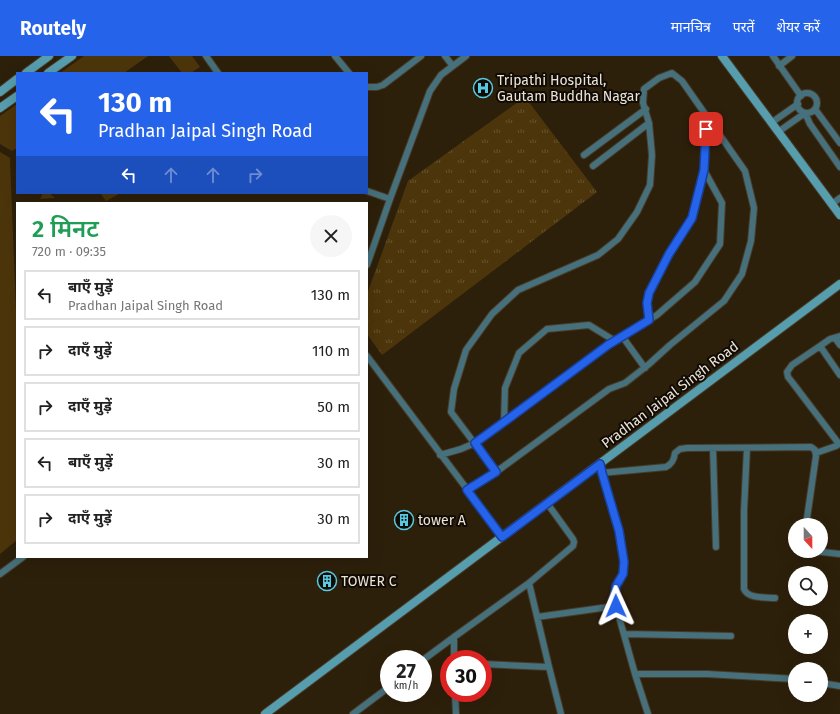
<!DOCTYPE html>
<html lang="hi">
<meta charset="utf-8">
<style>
body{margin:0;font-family:"Fira Sans","Noto Sans Devanagari",sans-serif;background:#f6f6f6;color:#222;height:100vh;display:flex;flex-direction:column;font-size:15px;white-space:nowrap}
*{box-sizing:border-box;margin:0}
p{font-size:13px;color:#767676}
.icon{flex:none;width:22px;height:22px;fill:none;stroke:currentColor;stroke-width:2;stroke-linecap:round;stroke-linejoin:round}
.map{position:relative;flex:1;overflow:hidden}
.side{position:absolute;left:16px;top:146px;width:352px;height:356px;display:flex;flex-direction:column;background:#fff;border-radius:0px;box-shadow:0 4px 16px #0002}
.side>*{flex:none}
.top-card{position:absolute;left:16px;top:16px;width:352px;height:122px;border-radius:0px;box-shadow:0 4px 16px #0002;background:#2563eb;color:#fff;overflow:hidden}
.needle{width:26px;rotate:159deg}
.controls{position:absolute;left:788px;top:462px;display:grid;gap:8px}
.controls a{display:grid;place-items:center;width:40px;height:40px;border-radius:50%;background:#fff;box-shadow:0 4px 16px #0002;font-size:20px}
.speed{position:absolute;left:380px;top:594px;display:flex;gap:8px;font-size:20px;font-weight:700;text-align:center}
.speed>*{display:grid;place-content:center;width:52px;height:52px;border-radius:50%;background:#fff;box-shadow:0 4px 16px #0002;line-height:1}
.speed small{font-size:10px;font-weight:400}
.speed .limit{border:6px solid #d22;background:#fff;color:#111}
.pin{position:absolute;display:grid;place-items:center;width:34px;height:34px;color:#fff;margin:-17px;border-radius:8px;box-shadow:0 2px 6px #0006}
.me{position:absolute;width:44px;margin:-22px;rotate:359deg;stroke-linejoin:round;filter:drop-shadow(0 0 3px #0008)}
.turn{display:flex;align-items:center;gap:14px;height:84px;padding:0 16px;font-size:18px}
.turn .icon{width:52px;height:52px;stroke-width:2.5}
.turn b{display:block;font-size:28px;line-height:34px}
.lanes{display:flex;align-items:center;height:38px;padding:0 16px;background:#0003;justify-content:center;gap:20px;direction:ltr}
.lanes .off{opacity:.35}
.round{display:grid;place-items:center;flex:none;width:42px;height:42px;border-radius:21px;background:#f6f6f6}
.overview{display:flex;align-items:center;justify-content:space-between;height:68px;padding:0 16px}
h1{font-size:24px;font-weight:600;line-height:30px;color:#1e9e55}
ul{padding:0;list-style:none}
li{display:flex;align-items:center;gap:12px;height:50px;margin:0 8px 6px;padding:0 8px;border:2px solid #e0e0e0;border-radius:0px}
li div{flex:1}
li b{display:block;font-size:15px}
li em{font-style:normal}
header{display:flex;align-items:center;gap:24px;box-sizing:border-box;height:56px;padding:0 20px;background:#2563eb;color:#fff}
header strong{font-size:19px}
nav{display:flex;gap:22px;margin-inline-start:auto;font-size:14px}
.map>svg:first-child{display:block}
</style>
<header>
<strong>Routely</strong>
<nav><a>मानचित्र</a><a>परतें</a><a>शेयर करें</a></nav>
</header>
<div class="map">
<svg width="840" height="658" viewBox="0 0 840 658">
<defs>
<pattern id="park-tufts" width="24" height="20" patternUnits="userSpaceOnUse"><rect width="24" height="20" fill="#4d350b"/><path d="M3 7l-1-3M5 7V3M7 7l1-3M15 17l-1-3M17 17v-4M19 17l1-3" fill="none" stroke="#67522e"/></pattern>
</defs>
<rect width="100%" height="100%" fill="#2d200b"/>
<!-- grass -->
<path fill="#4d350b" d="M 84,0 L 148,0 L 124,17 L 60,17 Z
M 169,0 L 192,0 L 200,11 L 191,17 L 182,17 Z
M 17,48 L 17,92 L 12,95 L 0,88 L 0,60 Z
M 0,96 L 10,102 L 17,281 L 17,484 L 0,498 Z
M 43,137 L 49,137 L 55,142 L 40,143 Z
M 100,137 L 119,137 L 119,138 L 106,145 Z"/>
<!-- park -->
<path fill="url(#park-tufts)" d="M 525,41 L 597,136 L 382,299 L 367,278 L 367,238 L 408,125 Z"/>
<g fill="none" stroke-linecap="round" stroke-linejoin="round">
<!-- street casing -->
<g stroke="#483b28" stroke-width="8">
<path id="street" d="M 206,0 L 218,17
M 335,0 L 349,17
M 445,0 L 452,9
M 773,0 L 801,40
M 779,10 L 792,0
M 672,17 L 682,25 L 745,115 L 754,152 L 751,185 L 742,218 L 724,245 L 670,289 L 648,309 L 625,327 L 609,333 L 496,416 L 451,356 L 454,333 L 466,294 L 492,258 L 518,234 L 598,199 L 618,183 L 637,156 L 650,129 L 652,99 L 649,67 L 643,47 L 644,33 L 659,22 Z
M 367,31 L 377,31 L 383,29 L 421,0
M797 47a10 10 0 1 1 20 0a10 10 0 1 1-20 0Z
M 815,53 L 840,87
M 771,67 L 798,48
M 778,76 L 805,57 L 810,68 L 840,111
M 584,99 L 646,53
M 593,110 L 649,67
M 367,135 L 390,143
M 832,148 L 840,142
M 367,209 L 390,143 L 430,35 L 441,19 L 466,0
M 649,264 L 647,247 L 649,237 L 669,199 L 692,162 L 704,114
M 622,280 L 645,312
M 835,282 L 840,289
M 820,290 L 840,319
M 367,300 L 503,481
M 504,366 L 505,332 L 519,297 L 547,273 L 589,269 L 615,285
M 839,388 L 792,326 L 788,321 L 787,316 L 792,309 L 820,290 L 830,283 L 840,280
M 713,392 L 716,491
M 747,392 L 744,455 L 744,533 C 748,543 765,541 775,542
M 816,397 L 836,390 L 840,387
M 440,399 L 461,393 L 475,387 L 504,366 L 607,289 L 657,259 L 695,226 L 720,188 L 722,147 L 704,114 L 706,59
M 601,413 L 619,475 L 624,506 L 623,518 L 616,530 L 614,543 L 635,618 L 648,658
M 601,417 L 666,411 C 672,408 674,404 675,397 L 680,393 L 687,392 L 811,391 L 815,394 L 816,400 L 806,469
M 467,434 L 496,416
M 813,495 L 840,498
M 0,518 L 23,501
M 529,527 L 549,611 L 561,658
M 537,561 L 616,550
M 624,578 L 731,580
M 454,581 L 454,603
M 423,604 L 454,581 L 529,527 L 573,490 L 574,486 L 573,483 L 547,447
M 483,608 L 549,611
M 635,618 L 707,618 L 795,623
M 821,627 L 840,630
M 455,637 L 456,658
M 353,658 L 389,631"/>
</g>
<!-- secondary casing -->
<g stroke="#483b28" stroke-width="10">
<path id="secondary" d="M 722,0 L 840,159
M 26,17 L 49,0
M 48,17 L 72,0
M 0,36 L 17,23
M 0,52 L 17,40
M 265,658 L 840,228"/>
</g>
<!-- street -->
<use href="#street" stroke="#46707b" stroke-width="6"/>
<!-- secondary -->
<use href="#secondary" stroke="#569dae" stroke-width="8"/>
</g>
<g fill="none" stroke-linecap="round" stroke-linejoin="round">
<!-- route casing -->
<g stroke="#184099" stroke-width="10">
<path id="route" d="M 616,550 L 614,543 L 616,530 L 623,518 L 624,506 L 619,475 L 602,417 L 600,408 L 502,481 L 467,434 L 496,416 L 475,387 L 504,366 L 608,289 L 649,264 L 647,247 L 649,237 L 669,198 L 692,162 L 704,114 L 706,73"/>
</g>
<!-- route -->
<use href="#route" stroke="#2563eb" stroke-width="7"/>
</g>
<!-- icons -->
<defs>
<g id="hospital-ring" transform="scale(1)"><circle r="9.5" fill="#100b04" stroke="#58c9e3" stroke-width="1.5"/><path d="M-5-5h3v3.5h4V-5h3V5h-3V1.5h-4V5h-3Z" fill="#58c9e3"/></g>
<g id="building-ring" transform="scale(1)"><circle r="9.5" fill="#100b04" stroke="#58c9e3" stroke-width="1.5"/><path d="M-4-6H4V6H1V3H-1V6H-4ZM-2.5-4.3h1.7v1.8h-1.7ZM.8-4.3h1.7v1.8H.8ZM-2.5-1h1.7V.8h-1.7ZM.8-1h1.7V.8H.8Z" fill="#58c9e3"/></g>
</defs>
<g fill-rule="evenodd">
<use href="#hospital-ring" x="483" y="32"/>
<use href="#building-ring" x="404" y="464"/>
<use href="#building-ring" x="327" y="525"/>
</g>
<g text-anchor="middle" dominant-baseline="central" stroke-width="4" stroke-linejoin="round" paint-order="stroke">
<!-- poi labels -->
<g font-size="14" fill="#ede4d8" stroke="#100b04" text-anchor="start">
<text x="497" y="24">Tripathi Hospital,<tspan x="497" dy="16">Gautam Buddha Nagar</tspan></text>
<text x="418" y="464">tower A</text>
<text x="341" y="525">TOWER C</text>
</g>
<!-- street labels -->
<g font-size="14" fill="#ede4d8" stroke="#100b04">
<text transform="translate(670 339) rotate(-37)">Pradhan Jaipal Singh Road</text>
</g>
</g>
</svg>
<div class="controls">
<a><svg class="needle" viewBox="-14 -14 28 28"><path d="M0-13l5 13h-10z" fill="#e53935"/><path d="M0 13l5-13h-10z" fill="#767676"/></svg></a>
<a><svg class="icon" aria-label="search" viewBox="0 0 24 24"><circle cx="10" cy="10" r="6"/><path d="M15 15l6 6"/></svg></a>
<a>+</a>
<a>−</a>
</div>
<div class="speed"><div>27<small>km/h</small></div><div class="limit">30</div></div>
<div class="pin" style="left:706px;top:73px;background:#d93025"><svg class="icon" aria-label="arrive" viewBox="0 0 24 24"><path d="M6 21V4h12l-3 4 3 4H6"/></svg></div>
<svg class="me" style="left:616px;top:550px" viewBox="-20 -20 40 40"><path d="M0-17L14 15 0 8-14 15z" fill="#2563eb" stroke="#fff" stroke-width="4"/></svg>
<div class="top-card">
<div class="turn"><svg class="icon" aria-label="left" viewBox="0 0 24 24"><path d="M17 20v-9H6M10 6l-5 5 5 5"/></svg><div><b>130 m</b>Pradhan Jaipal Singh Road</div></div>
<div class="lanes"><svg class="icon" aria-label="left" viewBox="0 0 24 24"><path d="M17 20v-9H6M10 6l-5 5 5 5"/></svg><svg class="icon off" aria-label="ahead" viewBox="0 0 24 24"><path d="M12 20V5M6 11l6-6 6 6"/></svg><svg class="icon off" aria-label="ahead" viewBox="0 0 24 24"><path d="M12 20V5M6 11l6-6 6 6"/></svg><svg class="icon off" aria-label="right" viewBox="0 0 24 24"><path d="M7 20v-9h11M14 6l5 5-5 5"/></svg></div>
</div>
<section class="side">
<div class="overview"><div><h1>2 मिनट</h1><p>720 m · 09:35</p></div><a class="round"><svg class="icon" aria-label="close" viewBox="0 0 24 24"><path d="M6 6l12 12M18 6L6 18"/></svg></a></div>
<ul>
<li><svg class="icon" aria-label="left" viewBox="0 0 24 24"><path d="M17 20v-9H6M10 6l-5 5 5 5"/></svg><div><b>बाएँ मुड़ें</b><p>Pradhan Jaipal Singh Road</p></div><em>130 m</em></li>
<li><svg class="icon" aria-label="right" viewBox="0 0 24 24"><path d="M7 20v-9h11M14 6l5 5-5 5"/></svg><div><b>दाएँ मुड़ें</b></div><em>110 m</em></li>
<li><svg class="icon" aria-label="right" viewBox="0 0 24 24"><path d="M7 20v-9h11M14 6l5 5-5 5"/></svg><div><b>दाएँ मुड़ें</b></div><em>50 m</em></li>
<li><svg class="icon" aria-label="left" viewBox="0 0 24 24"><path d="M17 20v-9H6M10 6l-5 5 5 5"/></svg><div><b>बाएँ मुड़ें</b></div><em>30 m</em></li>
<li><svg class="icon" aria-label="right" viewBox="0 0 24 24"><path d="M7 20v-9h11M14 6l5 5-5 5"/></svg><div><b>दाएँ मुड़ें</b></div><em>30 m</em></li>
</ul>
</section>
</div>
